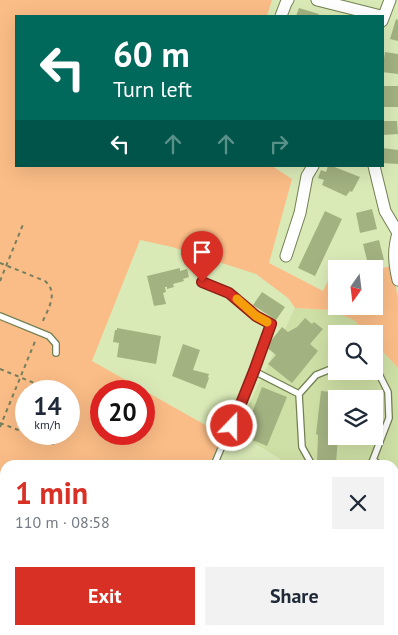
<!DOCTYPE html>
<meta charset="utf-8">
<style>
body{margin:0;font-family:"PT Sans",sans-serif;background:#f2f2f3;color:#1f2937;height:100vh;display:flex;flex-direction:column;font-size:19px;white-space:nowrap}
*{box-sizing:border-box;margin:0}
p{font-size:16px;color:#747a83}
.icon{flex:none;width:28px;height:28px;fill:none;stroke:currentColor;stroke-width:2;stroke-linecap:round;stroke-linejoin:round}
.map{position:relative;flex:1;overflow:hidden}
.panel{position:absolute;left:0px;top:460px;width:399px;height:175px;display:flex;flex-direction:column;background:#fff;border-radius:15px 15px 0 0;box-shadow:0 5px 20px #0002}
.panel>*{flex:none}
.banner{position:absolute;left:15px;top:15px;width:369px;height:152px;border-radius:0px;box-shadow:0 5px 20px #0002;background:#00695c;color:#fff;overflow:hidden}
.needle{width:32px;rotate:194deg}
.fabs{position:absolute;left:328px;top:260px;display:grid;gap:10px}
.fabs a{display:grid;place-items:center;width:55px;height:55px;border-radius:0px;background:#fff;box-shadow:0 5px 20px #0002;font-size:25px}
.speed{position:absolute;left:15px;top:380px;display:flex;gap:10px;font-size:25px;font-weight:700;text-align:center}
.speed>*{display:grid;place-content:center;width:65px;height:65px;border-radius:50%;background:#fff;box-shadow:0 5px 20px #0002;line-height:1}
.speed small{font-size:12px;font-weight:400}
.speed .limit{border:8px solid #d22;background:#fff;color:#111}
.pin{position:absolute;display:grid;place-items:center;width:42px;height:42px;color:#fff;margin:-51px -21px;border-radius:50% 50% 50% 0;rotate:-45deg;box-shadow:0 0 5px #0007}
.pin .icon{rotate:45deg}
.me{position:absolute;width:55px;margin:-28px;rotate:22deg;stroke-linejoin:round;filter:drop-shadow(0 0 4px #0008)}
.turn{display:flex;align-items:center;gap:18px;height:105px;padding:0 15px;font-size:22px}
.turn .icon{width:65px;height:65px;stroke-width:2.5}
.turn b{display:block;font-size:35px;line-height:42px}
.lanes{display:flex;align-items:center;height:48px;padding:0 15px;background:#0003;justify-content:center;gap:25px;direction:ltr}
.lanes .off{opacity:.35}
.round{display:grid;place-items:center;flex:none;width:52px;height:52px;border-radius:0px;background:#f2f2f3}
.summary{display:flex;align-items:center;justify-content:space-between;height:85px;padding:0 15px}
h1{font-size:30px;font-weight:600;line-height:38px;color:#d93025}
.cta{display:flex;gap:10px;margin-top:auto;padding:10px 15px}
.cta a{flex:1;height:58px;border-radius:0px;background:#d93025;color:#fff;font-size:20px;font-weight:600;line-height:58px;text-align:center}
.cta a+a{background:#f2f2f3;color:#1f2937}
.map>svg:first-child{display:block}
</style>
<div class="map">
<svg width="398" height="635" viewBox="0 0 398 635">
<rect width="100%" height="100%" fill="#daeab7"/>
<!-- built -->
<path fill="#cfe0a6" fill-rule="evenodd" d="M 295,308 L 330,310 L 354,320 L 367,334 L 336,334 L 336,371 L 374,371 L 374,342 L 398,368 L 398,529 L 394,527 L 394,465 L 290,465 L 236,432 ZM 336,399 L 374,399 L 374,436 L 336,436 Z"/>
<!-- green -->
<path fill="#fbbd87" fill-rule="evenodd" d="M 0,0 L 272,0 L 267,16 L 16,16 L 16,166 L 272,166 L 292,179 L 269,263 L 323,291 L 337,262 L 347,269 L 336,269 L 336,306 L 374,306 L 374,270 L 392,266 L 398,299 L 398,368 L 374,342 L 374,334 L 367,334 L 354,320 L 330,310 L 295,308 L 288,298 L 256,274 L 172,247 L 140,240 L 92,361 L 223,435 L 209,465 L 5,465 L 5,616 L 0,614 ZM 26,391 L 69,391 L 69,434 L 26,434 ZM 101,391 L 144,391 L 144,434 L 101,434 Z
M 35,630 L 96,630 L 93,635 L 33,635 Z
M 107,630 L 276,630 L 274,635 L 104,635 Z"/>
<!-- building -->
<path fill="#a3b281" d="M 299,8 L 319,14 L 318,16 L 296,16 Z
M 396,19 L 398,20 L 398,41 L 390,39 Z
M 385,52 L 398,54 L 398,74 L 382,72 Z
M 382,86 L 398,86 L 398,107 L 382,107 Z
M 382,121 L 397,121 L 398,134 L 382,135 Z
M 382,148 L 398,150 L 398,164 L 382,163 Z
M 328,166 L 332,166 L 360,177 L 352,192 L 350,191 L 346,196 L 322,185 L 324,180 L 318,178 L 321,170 L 326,172 Z
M 372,209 L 377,229 L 360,233 L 356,213 Z
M 325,211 L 342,219 L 315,276 L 298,268 Z
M 379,240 L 384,260 L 368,264 L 363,244 Z
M 180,268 L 180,271 L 187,269 L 189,277 L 183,279 L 184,281 L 173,284 L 174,287 L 167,289 L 167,287 L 165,287 L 166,292 L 163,293 L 166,304 L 154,306 L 147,276 Z
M 262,292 L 285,307 L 276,320 L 253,305 Z
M 305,318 L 312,324 L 314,322 L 323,329 L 310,344 L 318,351 L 292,383 L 268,364 L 276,355 L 266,347 L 282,327 L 288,332 L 297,327 Z
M 117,328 L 161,336 L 156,364 L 117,357 L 119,343 L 113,342 L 115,330 L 117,330 Z
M 183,344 L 200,350 L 193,370 L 209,374 L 208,377 L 209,378 L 205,389 L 172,376 Z
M 262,387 L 287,397 L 267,446 L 243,436 Z
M 321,391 L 341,393 L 341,399 L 336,399 L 336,436 L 338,436 L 336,464 L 317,462 L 318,435 L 316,434 Z
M 321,630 L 342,630 L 343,635 L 322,635 Z"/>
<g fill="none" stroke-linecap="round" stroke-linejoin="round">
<!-- service casing -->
<g stroke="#728051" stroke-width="8">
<path id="service" d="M 203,282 L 229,293 L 256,316 L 271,324 L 254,371 L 214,465
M 0,316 L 49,336 L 56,344 L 56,353
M 254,371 L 299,394
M 373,460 L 380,465
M 312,465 L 302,447 L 299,394 L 316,375 L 336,367
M 371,465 L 389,418 L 388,392 L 376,368 L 374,367
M 394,475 L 396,477 L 398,485
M 394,498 L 398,495
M 98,635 L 102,630
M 198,635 L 201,630"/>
</g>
<!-- minor casing -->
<g stroke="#728051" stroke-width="13">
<path id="minor" d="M 317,0 L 381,16
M 281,16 L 286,3 L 288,0
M 382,21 L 390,0
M 374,166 L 385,211 L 398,233
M 398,233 C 393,250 394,263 398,280
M 286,256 L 300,213 L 307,176 L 313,166
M 394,580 L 398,580"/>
</g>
<!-- path -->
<path stroke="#747f5d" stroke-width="2" stroke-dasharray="4 4" stroke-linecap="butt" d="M 0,263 L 45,281 C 59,293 48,309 42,323
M 0,281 L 24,222
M 0,369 L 54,391
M 69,397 L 72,398
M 0,423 L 26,433
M 0,427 L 36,339
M 28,434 L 56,445
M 0,481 L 5,483
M 0,561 L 5,563
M 0,588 L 5,573
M 166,630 L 176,635
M 117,635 L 119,630
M 128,635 L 131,630
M 139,635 L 142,630
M 151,635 L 153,630
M 162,635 L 164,630
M 173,635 L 175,630
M 183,635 L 186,630
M 213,635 L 215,630
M 224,635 L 226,630
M 235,635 L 237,630
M 246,635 L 249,630
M 257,635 L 259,630"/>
<!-- service -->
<use href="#service" stroke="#fff" stroke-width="5.5"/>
<!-- minor -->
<use href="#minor" stroke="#fff" stroke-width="11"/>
</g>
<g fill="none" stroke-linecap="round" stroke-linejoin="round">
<!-- route casing -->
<g stroke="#8d1f18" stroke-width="12">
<path id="route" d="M 202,282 L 229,293 L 256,316 L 271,324 L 254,371 L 232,426"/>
</g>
<!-- route -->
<use href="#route" stroke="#d93025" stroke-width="9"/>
<!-- slow -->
<path stroke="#f59e0b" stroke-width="9" d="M 237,299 L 256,316 L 267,322"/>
</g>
</svg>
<div class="fabs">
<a><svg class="needle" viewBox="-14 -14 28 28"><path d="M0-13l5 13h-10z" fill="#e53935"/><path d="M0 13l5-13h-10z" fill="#747a83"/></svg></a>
<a><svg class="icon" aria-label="search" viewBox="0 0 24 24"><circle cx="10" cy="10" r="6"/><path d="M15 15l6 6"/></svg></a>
<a><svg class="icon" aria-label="layers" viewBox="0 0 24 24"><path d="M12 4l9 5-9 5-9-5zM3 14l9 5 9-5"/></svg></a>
</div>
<div class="speed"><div>14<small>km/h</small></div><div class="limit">20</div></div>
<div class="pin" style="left:202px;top:282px;background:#d93025"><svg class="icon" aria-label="arrive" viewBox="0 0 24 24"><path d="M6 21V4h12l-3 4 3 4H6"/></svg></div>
<svg class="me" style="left:232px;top:426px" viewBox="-20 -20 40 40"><circle r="17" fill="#d93025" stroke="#fff" stroke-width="3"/><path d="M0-11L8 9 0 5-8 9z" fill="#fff"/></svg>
<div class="banner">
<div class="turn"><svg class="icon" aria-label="left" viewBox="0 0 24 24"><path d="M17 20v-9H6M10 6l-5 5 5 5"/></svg><div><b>60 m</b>Turn left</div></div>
<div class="lanes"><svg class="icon" aria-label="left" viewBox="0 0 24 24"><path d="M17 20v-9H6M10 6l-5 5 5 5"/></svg><svg class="icon off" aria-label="ahead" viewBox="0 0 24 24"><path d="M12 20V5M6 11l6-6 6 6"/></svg><svg class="icon off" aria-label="ahead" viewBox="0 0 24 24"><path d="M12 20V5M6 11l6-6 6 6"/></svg><svg class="icon off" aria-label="right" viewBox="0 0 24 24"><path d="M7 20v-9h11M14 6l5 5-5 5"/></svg></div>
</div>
<section class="panel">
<div class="summary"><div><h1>1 min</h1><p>110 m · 08:58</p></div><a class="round"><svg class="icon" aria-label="close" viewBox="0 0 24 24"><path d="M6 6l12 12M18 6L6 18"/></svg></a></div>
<div class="cta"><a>Exit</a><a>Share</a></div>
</section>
</div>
